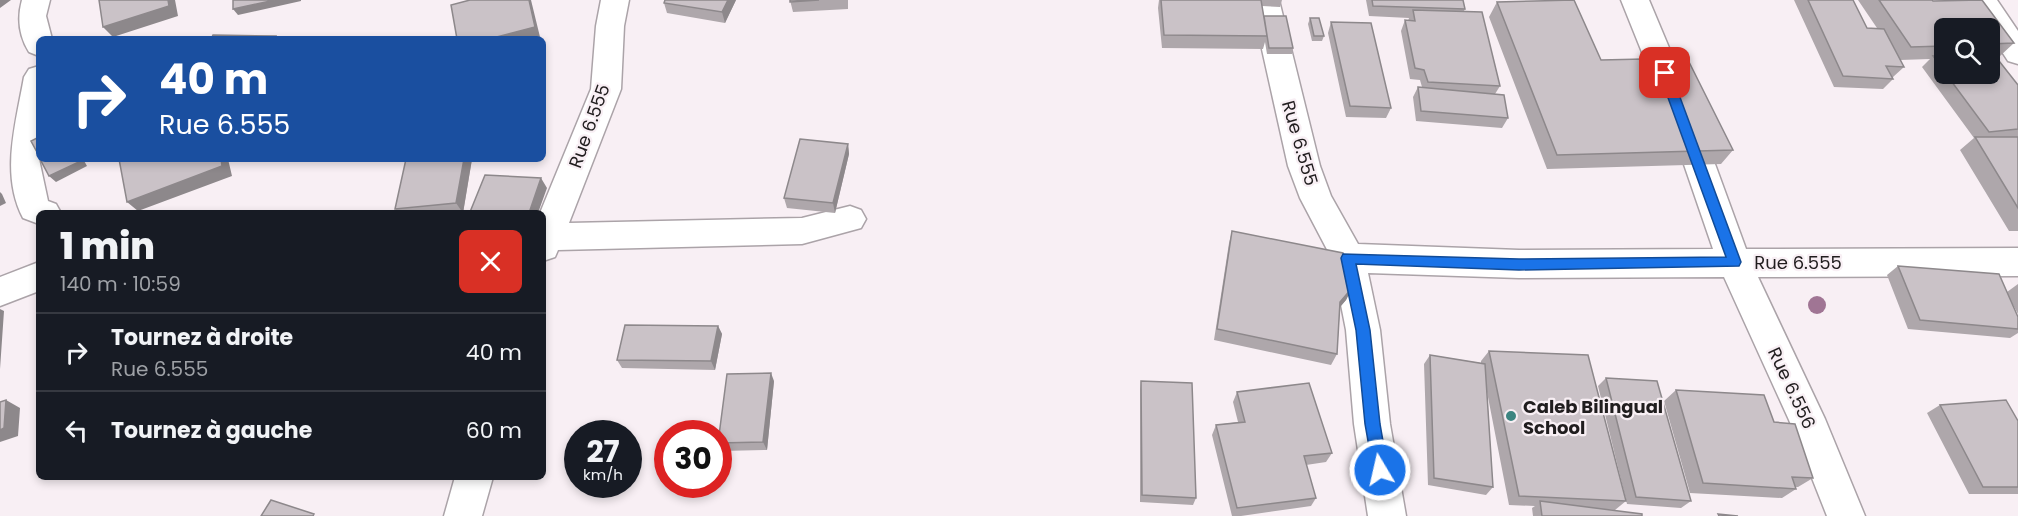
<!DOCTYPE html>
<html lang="fr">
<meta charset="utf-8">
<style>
body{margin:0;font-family:Poppins,sans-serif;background:#20242c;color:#f1f3f6;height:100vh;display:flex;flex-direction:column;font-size:22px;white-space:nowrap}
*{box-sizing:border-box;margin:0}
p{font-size:20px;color:#9ea1a6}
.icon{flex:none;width:33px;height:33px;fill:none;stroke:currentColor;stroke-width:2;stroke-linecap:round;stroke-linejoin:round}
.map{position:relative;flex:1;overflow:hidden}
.panel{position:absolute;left:36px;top:210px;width:510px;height:270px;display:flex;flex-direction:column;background:#171b24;border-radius:9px;box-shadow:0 3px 9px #0003}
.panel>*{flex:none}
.guide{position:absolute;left:36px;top:36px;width:510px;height:126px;border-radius:9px;box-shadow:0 3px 9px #0003;background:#1a4fa0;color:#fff;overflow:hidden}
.buttons{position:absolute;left:1934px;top:18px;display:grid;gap:12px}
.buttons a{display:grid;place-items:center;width:66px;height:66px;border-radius:9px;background:#171b24;box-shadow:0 3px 9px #0003;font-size:30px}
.speed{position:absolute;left:564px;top:420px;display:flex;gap:12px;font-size:30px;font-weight:700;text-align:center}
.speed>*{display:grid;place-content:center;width:78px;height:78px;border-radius:50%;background:#171b24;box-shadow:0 3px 9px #0003;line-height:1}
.speed small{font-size:15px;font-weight:400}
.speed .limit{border:9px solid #d22;background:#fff;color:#111}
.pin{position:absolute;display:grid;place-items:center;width:51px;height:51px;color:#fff;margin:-26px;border-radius:12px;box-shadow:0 3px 9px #0006}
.me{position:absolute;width:66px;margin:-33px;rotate:351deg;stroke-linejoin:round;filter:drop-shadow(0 0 4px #0008)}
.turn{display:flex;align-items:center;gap:21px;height:126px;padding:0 24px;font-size:27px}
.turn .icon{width:78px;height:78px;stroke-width:2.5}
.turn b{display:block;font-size:42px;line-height:51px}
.round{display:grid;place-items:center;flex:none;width:63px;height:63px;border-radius:9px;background:#20242c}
.summary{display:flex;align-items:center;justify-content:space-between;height:102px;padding:0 24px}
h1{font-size:36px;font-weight:800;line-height:45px}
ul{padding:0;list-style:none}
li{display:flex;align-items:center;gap:18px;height:78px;padding:0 24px;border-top:2px solid #363941}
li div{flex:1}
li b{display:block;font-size:22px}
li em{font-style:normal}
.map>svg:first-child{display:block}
</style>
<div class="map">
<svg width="2018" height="516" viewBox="0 0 2018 516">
<rect width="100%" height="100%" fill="#f8eff4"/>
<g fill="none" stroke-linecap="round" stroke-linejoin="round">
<!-- minor casing -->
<g stroke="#aba3a8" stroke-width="3">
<path id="minor" d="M 22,0 L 50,0 L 46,16 L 52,39 L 39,39 L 39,56 L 29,52 C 19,36 17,18 22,0 Z
M 601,0 L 629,0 L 624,26 L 621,89 L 569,223 L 802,218 L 850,206 L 861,210 L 866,219 L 861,228 L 802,244 L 558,250 L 555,257 L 543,261 L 543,213 L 540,213 L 591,89 L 596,26 Z
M 1251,0 L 1279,0 L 1320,166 L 1331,196 L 1358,244 L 1519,250 L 1713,249 L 1666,112 L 1621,0 L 1649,0 L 1696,112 L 1746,249 L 2018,248 L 2018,276 L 1758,277 L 1825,419 L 1865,516 L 1827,516 L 1789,420 L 1724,277 L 1519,278 L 1368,273 L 1380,330 L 1390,424 L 1406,516 L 1368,516 L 1354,424 L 1346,330 L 1332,259 L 1300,198 L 1288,166 Z
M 1968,0 L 1997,0 L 2018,31 L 2018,64 L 2008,61 L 1989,32 L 1989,28 L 1986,28 Z
M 39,66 L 39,159 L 48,201 L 56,204 L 61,213 L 39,213 L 39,224 L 23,218 C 0,174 16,123 24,77 L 29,69 Z
M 39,262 L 39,291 L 0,306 L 0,277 Z
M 455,477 L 493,477 L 482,516 L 444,516 Z"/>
</g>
<!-- minor -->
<use href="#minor" fill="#fff" fill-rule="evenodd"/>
</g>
<!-- trees -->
<circle fill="#a07594" cx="1817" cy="305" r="9"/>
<!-- wall -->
<path fill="#aea7ab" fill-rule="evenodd" d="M 665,0 L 736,0 L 725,23 L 667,13 L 664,3 Z
M 790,0 L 848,0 L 848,9 L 793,12 Z
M 1159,0 L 1282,0 L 1280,7 L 1262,6 L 1264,16 L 1293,48 L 1292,54 L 1267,54 L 1265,42 L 1263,49 L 1162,48 L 1158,8 Z
M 1366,0 L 1463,0 L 1465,9 L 1464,11 L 1500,86 L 1495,94 L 1508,118 L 1502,128 L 1416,121 L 1413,97 L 1418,87 L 1422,87 L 1420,80 L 1410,79 L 1401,31 L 1405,20 L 1408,21 L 1409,18 L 1369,16 Z
M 1794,0 L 1853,0 L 1867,28 L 1877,28 L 1858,0 L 1932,0 L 1933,1 L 1982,0 L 2014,43 L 2000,56 L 1995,56 L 2018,85 L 2018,231 L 2009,231 L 1960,150 L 1974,138 L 1922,67 L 1930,59 L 1900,60 L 1904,67 L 1893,77 L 1892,77 L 1893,79 L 1883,89 L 1834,87 ZM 1944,28 L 1989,28 L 1989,74 L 1944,74 Z
M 1497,2 L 1601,60 L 1733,150 L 1721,164 L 1547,169 L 1489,17 Z
M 1310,18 L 1324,36 L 1322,41 L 1312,41 L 1308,24 Z
M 1331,22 L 1391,108 L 1386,118 L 1346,117 L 1328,33 Z
M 848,144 L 849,154 L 835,213 L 787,208 L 784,198 Z
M 406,159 L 472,159 L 463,213 L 398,213 L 395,209 Z
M 1232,231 L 1352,288 L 1346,300 L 1340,307 L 1337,354 L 1331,365 L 1214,340 L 1229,243 Z
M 1898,266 L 2007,292 L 2018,284 L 2018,314 L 2012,303 L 2018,317 L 2018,333 L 2010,338 L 1908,329 L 1887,275 Z
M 718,326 L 722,334 L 715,370 L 622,368 L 617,360 Z
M 1489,351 L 1626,501 L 1615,510 L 1601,509 L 1642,516 L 1533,516 L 1532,508 L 1535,506 L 1509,505 L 1487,392 L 1493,487 L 1486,495 L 1428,485 L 1424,364 L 1430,355 L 1481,363 L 1481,361 Z
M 1606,378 L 1691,501 L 1681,508 L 1627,504 L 1598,386 Z
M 774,381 L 767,450 L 722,451 L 718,444 L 718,441 Z
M 1141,381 L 1196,498 L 1193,505 L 1140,502 L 1140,389 Z
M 1676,390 L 1813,478 L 1798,487 L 1795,487 L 1796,489 L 1782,498 L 1690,493 L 1664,401 Z
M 1237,392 L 1332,453 L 1326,462 L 1306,465 L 1316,498 L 1311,506 L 1241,516 L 1232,516 L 1212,435 L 1216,425 L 1238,422 L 1233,402 Z
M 1940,405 L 2018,421 L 2018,494 L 1969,494 L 1927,413 Z"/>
<!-- shaded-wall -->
<path fill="#8d888b" d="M 0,0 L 11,0 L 0,8 Z
M 168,0 L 175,0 L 178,16 L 113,37 L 103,27 Z
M 275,0 L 301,0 L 301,1 L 238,15 L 233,9 Z
M 529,0 L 531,0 L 540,37 L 533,39 L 489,39 Z
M 728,0 L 736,0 L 725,23 L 722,12 Z
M 848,144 L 849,154 L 835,213 L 833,203 Z
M 79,159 L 83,159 L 87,166 L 56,182 L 49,176 Z
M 221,159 L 228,159 L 232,176 L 138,211 L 127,202 Z
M 464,159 L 472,159 L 463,213 L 456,203 Z
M 541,178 L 547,188 L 538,213 L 529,213 Z
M 0,192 L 2,194 L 6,203 L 0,206 Z
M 1352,288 L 1346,300 L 1335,313 L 1340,302 Z
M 0,309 L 4,311 L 0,369 Z
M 718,326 L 722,334 L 715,370 L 711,361 Z
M 771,373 L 774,381 L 767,450 L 763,442 Z
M 6,400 L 20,408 L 18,436 L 0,442 L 0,430 Z"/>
<!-- building -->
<path fill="#cac2c7" stroke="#8d888b" stroke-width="1.5" d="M 99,0 L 168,0 L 169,6 L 103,27 Z
M 233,0 L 275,0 L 233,9 Z
M 470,0 L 529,0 L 535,27 L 489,39 L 457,39 L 451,5 Z
M 665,0 L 728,0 L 722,12 L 664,3 Z
M 790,0 L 819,0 L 790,2 Z
M 1161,0 L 1261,0 L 1267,36 L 1164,35 Z
M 1372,0 L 1463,0 L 1465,9 L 1373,6 Z
M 1574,0 L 1601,60 L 1687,58 L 1733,150 L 1557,155 L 1497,2 Z
M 1808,0 L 1853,0 L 1867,28 L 1884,29 L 1904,67 L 1886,66 L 1893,79 L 1843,76 Z
M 1879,0 L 1932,0 L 1933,1 L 1982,0 L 2014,43 L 1989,44 L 1989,28 L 1944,28 L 1944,46 L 1911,47 Z
M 1413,10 L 1482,12 L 1500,86 L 1428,82 L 1424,70 L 1415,68 L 1405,20 L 1415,21 Z
M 1264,16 L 1286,16 L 1293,48 L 1269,48 Z
M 1310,18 L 1319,18 L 1324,36 L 1314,36 Z
M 1331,22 L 1371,23 L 1391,108 L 1350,106 Z
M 213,35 L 276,36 L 275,39 L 211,39 Z
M 1989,52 L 1992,52 L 2018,85 L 2018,129 L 1989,132 L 1946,74 L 1989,74 Z
M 1944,55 L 1944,71 L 1933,56 Z
M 1418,87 L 1504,95 L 1508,118 L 1421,111 Z
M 39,137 L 39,156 L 31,141 Z
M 1975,137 L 2018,137 L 2018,208 Z
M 800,139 L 848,144 L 833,203 L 784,198 Z
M 40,159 L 79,159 L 81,161 L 49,176 Z
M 119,159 L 221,159 L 222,166 L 127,202 Z
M 406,159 L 464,159 L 456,203 L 395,209 Z
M 485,175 L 541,178 L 529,213 L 470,212 Z
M 1232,231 L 1343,253 L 1352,271 L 1352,288 L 1340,302 L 1337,354 L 1217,329 Z
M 1898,266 L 1999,274 L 2018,317 L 2018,329 L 1920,320 Z
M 625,325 L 718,326 L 711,361 L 617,360 Z
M 1489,351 L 1588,355 L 1626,501 L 1519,496 Z
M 1430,355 L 1485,364 L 1493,487 L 1434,478 Z
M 771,373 L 763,442 L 718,443 L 727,374 Z
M 1606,378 L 1657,381 L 1691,501 L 1636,497 Z
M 1141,381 L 1192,383 L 1196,498 L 1142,495 Z
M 1309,383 L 1332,453 L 1304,456 L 1316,498 L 1237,508 L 1216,425 L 1245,422 L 1237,392 Z
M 1676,390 L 1764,395 L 1774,422 L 1795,424 L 1813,478 L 1792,477 L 1796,489 L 1703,483 Z
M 6,400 L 4,428 L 0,430 L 0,402 Z
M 2006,400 L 2018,421 L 2018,487 L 1983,487 L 1940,405 Z
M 271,500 L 314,514 L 313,516 L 261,516 Z
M 1540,501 L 1642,514 L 1642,516 L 1542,516 Z
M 1718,514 L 1738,516 L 1719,516 Z"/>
<!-- route -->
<path fill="#1a73e8" stroke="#114b97" stroke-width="1.5" d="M 1665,68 L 1671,73 L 1741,262 L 1739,266 L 1519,270 L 1356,264 L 1370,330 L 1380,424 L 1388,470 L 1385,475 L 1380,477 L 1374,475 L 1365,424 L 1356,330 L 1341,258 L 1343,254 L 1519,259 L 1726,257 L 1659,73 Z"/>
<!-- markers -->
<circle fill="#3d8581" stroke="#f8eff4" stroke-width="2" cx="1511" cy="416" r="6"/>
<g text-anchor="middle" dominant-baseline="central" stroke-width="4.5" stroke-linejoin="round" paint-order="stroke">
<!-- street labels -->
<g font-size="18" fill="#201d1e" stroke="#f8eff4">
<text transform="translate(589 126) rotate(-70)">Rue 6.555</text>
<text transform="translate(1300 143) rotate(74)">Rue 6.555</text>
<text x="1798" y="262">Rue 6.555</text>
<text transform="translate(1792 388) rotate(65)">Rue 6.556</text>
</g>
<!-- poi labels -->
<g font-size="18" font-weight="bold" fill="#201d1e" stroke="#f8eff4" text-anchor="start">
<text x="1523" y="406">Caleb Bilingual<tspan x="1523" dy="21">School</tspan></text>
</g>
</g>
</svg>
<div class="buttons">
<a><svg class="icon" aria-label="search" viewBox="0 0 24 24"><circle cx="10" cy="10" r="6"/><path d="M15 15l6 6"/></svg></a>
</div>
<div class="speed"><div>27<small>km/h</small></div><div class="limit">30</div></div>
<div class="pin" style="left:1665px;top:73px;background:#d93025"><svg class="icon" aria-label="arrive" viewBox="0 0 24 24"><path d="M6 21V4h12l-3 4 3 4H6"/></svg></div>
<svg class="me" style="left:1380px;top:470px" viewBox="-20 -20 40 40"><circle r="17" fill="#1a73e8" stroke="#fff" stroke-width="3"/><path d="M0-11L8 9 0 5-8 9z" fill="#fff"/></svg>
<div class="guide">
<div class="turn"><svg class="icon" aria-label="right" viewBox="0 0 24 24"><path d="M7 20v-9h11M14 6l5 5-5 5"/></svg><div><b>40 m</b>Rue 6.555</div></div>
</div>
<section class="panel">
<div class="summary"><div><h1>1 min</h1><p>140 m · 10:59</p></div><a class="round" style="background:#d93025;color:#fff"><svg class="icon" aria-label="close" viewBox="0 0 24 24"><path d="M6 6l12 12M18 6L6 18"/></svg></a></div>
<ul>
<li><svg class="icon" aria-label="right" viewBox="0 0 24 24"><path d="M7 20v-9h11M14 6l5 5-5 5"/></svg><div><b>Tournez à droite</b><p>Rue 6.555</p></div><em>40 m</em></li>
<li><svg class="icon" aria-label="left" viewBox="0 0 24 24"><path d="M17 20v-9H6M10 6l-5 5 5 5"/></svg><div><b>Tournez à gauche</b></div><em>60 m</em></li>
</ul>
</section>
</div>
